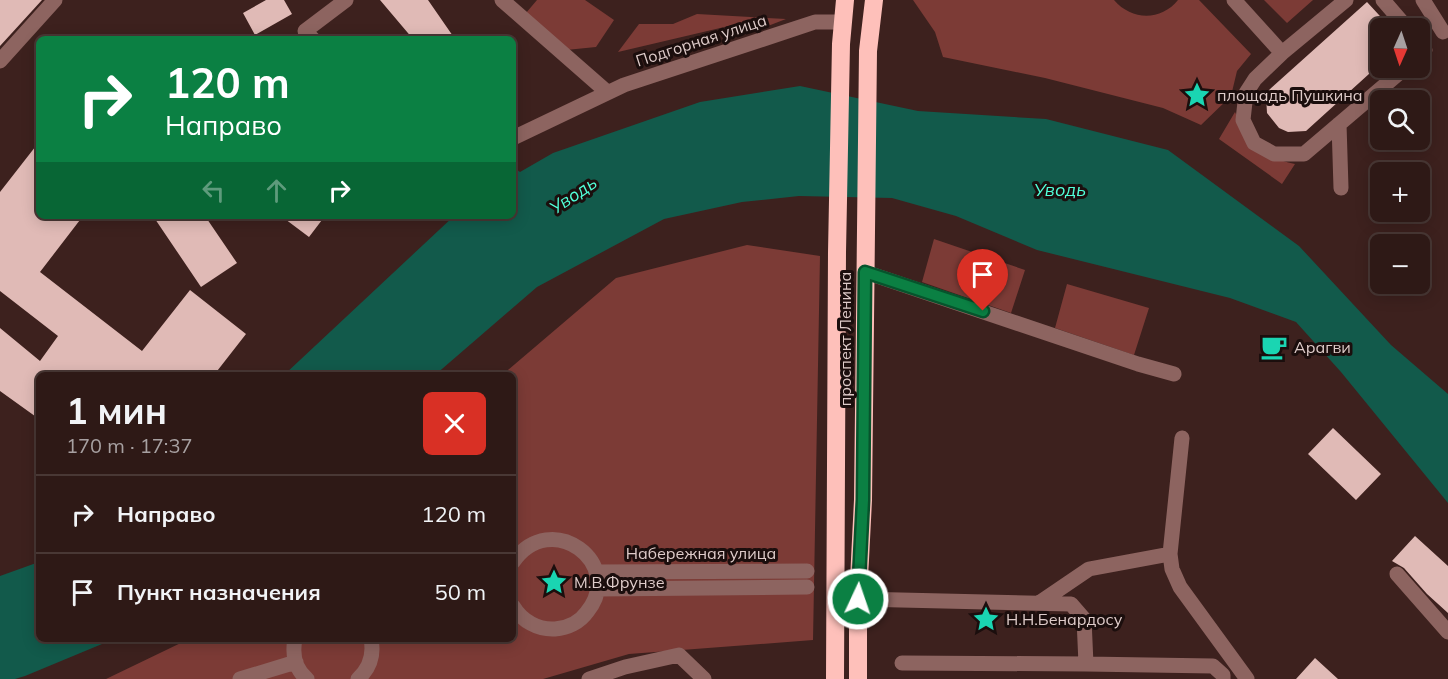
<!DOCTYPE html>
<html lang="ru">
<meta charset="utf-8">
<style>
body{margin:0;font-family:Mulish,sans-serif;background:#3a2623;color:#f1f3f6;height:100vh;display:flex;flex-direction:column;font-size:22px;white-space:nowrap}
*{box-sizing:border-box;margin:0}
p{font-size:20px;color:#a7a0a1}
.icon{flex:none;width:33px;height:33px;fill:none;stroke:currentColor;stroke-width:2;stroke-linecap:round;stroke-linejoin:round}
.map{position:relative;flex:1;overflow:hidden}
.panel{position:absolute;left:36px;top:372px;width:480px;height:270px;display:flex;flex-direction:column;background:#2e1916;border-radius:9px;box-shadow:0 3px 15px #0003,0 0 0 2px #493835}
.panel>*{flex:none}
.hud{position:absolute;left:36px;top:36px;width:480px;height:183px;border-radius:9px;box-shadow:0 3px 15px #0003,0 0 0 2px #493835;background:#0b8043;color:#fff;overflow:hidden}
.needle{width:39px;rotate:183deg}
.fabs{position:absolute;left:1370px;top:18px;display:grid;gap:12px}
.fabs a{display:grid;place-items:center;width:60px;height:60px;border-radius:9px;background:#2e1916;box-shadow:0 3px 15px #0003,0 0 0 2px #493835;font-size:30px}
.pin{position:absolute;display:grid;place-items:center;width:51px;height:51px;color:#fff;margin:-62px -26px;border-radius:50% 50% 50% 0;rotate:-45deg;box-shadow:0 0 6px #0007}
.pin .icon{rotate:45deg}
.me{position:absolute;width:66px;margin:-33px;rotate:3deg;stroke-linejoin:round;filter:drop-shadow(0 0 4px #0008)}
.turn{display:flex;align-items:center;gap:21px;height:126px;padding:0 30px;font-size:27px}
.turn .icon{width:78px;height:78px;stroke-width:2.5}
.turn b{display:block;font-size:42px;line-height:51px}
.lanes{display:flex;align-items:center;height:57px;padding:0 30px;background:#0003;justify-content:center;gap:30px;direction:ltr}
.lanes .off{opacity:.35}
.round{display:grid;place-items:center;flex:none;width:63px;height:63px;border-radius:9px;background:#3a2623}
.head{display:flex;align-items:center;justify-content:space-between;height:102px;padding:0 30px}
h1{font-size:36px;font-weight:700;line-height:45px}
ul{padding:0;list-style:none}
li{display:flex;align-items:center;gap:18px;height:78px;padding:0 30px;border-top:2px solid #493835}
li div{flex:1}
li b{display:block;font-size:22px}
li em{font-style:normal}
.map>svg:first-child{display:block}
</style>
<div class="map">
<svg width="1448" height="679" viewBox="0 0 1448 679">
<rect width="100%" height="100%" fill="#3d211e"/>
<!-- green -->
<path fill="#7c3b36" d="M 537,0 L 585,0 L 614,20 L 596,47 L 566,50 L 526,13 Z
M 913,0 L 1114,0 C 1132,21 1161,21 1178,0 L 1199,0 L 1251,54 L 1237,71 L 1231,96 L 1201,125 L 1163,108 L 1045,78 L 943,57 L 935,32 Z
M 1264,0 L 1313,0 L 1287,23 Z
M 697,14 L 786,19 L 760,29 L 750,21 L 618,52 L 639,24 L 673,24 Z
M 1235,112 C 1247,139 1266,159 1295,164 L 1282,184 L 1219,139 Z
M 934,239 L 1025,270 L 1011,313 L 922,282 Z
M 747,245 L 820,256 L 813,640 L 629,654 L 543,679 L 106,679 L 189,639 L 513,639 L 513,375 L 502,375 L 616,278 Z
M 1067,284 L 1149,308 L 1134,355 L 1055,328 Z"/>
<!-- water -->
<path fill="#125a4b" d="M 800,86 L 918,111 L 1046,119 L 1168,150 L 1299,246 L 1391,345 L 1448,394 L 1448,503 L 1341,372 L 1296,322 L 1230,298 L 1037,250 L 956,216 L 892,198 L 799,196 L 742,202 L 664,219 L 537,287 L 435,375 L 284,375 L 454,216 L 513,216 L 513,167 L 520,172 L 553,153 L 700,102 Z
M 39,562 L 39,639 L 114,639 L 25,676 L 15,679 L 0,679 L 0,576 Z"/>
<!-- building -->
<path fill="#e0bab6" d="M 0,0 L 42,0 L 0,46 Z
M 266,0 L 284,0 L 292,14 L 255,35 L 243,13 Z
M 380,0 L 428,0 L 455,39 L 413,39 Z
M 1367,2 L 1391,28 L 1380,28 L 1380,64 L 1306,131 L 1288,132 L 1279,128 L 1267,113 L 1266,96 L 1269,90 Z
M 39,142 L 39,216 L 83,216 L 40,272 L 142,351 L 190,290 L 246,334 L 214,375 L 39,375 L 39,419 L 0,391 L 0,328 L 40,361 L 58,336 L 0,291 L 0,192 Z
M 153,216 L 205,216 L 237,263 L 201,287 Z
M 281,216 L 325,216 L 309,237 Z
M 1333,428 L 1381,474 L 1356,500 L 1308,454 Z
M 1415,536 L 1448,566 L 1448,613 L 1427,594 L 1404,568 L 1392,561 Z
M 1315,658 L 1338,679 L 1296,679 Z"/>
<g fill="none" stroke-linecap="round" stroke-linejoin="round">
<!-- minor -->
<path stroke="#8d6460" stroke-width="15" d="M 502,0 L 607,92
M 1234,0 L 1282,53
M 1346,0 L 1282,53 L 1255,79 L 1246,93 L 1243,120 L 1254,143 L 1274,154 L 1304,154 L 1405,68
M 1383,0 L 1407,28
M 1423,0 L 1443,32
M 313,39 L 305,31 L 346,0
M 1419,43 L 1425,50 L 1419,56
M 0,61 L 55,0
M 1339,124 L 1341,188
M 513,138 L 624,85 L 815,22 L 843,22
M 865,272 L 1138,364 L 1174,374
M 1182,438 L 1170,554 L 1172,569 L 1180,587 L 1247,679
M 513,562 C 551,507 626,564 587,612 C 580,622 568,628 555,629 C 538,630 522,621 513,606
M 596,572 L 807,571
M 1397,574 L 1448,632
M 597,589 L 807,587
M 858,599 L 1071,604 L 1084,619 L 1086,664 L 902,663
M 1039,603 L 1089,569 L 1170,554
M 295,639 C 292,654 295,669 307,679
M 1086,664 L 1213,666 L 1223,675 L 1223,679
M 240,679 L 296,662
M 358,679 C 370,668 374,654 371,639
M 589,679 L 625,667 L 679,655 L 704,679"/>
<!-- highway -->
<path stroke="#fec0ba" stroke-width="18" d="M 835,679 L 837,252 L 841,44 L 845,0
M 858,679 L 858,599 L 863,500 L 868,51 L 874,0"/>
</g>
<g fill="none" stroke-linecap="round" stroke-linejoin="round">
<!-- route casing -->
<g stroke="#07532c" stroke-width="15">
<path id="route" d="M 858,599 L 863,500 L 865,272 L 983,311"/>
</g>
<!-- route -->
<use href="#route" stroke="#0b8043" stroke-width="10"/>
</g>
<!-- icons -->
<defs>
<g id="sight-bare" transform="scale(2.07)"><path d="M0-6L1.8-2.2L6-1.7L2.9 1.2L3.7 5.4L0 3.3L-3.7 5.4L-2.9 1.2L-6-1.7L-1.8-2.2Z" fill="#1ad5b2" stroke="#1b0e0d" stroke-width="2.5" paint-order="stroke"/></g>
<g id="cafe-bare" transform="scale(2.07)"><path d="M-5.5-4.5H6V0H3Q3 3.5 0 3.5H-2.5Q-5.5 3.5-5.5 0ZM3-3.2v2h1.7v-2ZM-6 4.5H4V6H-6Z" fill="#1ad5b2" stroke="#1b0e0d" stroke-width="2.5" paint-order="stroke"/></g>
</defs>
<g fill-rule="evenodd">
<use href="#sight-bare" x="1197" y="95"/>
<use href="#cafe-bare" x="1274" y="347"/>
<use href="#sight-bare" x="554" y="582"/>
<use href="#sight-bare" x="986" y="619"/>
</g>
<g text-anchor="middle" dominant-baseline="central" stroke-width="6" stroke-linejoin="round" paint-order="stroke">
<!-- street labels -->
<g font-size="16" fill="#dfccca" stroke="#1b0e0d">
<text transform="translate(701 40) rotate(-18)">Подгорная улица</text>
<text transform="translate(845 339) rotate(-90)">проспект Ленина</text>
<text x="701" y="553">Набережная улица</text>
</g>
<!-- poi labels -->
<g font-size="16" fill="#dfccca" stroke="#1b0e0d" text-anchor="start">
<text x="1217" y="95">площадь Пушкина</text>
<text x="1294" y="347">Арагви</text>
<text x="574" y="582">М.В.Фрунзе</text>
<text x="1006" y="619">Н.Н.Бенардосу</text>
</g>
<!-- water labels -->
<g font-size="18" font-style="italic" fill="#51ffd9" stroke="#1b0e0d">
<text x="1060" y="189">Уводь</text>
<text transform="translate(573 195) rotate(-34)">Уводь</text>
</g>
</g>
</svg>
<div class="fabs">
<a><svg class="needle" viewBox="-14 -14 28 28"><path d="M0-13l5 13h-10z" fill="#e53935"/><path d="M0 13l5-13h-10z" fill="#a7a0a1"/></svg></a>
<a><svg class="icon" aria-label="search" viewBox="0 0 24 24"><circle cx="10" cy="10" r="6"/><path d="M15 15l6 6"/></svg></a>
<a>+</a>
<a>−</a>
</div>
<div class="pin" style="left:983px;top:311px;background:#d93025"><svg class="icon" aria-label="arrive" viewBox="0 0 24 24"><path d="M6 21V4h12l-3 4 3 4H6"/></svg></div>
<svg class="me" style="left:858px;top:599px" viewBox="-20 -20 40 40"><circle r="17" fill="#0b8043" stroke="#fff" stroke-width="3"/><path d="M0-11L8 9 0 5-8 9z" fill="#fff"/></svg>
<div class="hud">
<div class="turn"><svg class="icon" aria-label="right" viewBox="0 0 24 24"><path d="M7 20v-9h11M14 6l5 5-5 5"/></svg><div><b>120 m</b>Направо</div></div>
<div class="lanes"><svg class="icon off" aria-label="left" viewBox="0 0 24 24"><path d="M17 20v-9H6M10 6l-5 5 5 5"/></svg><svg class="icon off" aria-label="ahead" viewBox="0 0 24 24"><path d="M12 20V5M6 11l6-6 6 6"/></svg><svg class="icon" aria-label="right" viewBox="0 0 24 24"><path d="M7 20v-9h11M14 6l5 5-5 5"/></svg></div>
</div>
<section class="panel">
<div class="head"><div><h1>1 мин</h1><p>170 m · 17:37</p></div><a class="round" style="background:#d93025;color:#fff"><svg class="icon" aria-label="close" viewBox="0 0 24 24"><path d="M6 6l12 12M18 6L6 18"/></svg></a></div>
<ul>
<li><svg class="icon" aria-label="right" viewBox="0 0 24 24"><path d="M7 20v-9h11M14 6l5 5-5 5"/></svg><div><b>Направо</b></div><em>120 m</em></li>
<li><svg class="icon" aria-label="arrive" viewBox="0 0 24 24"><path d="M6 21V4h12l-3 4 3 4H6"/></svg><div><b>Пункт назначения</b></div><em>50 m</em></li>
</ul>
</section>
</div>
